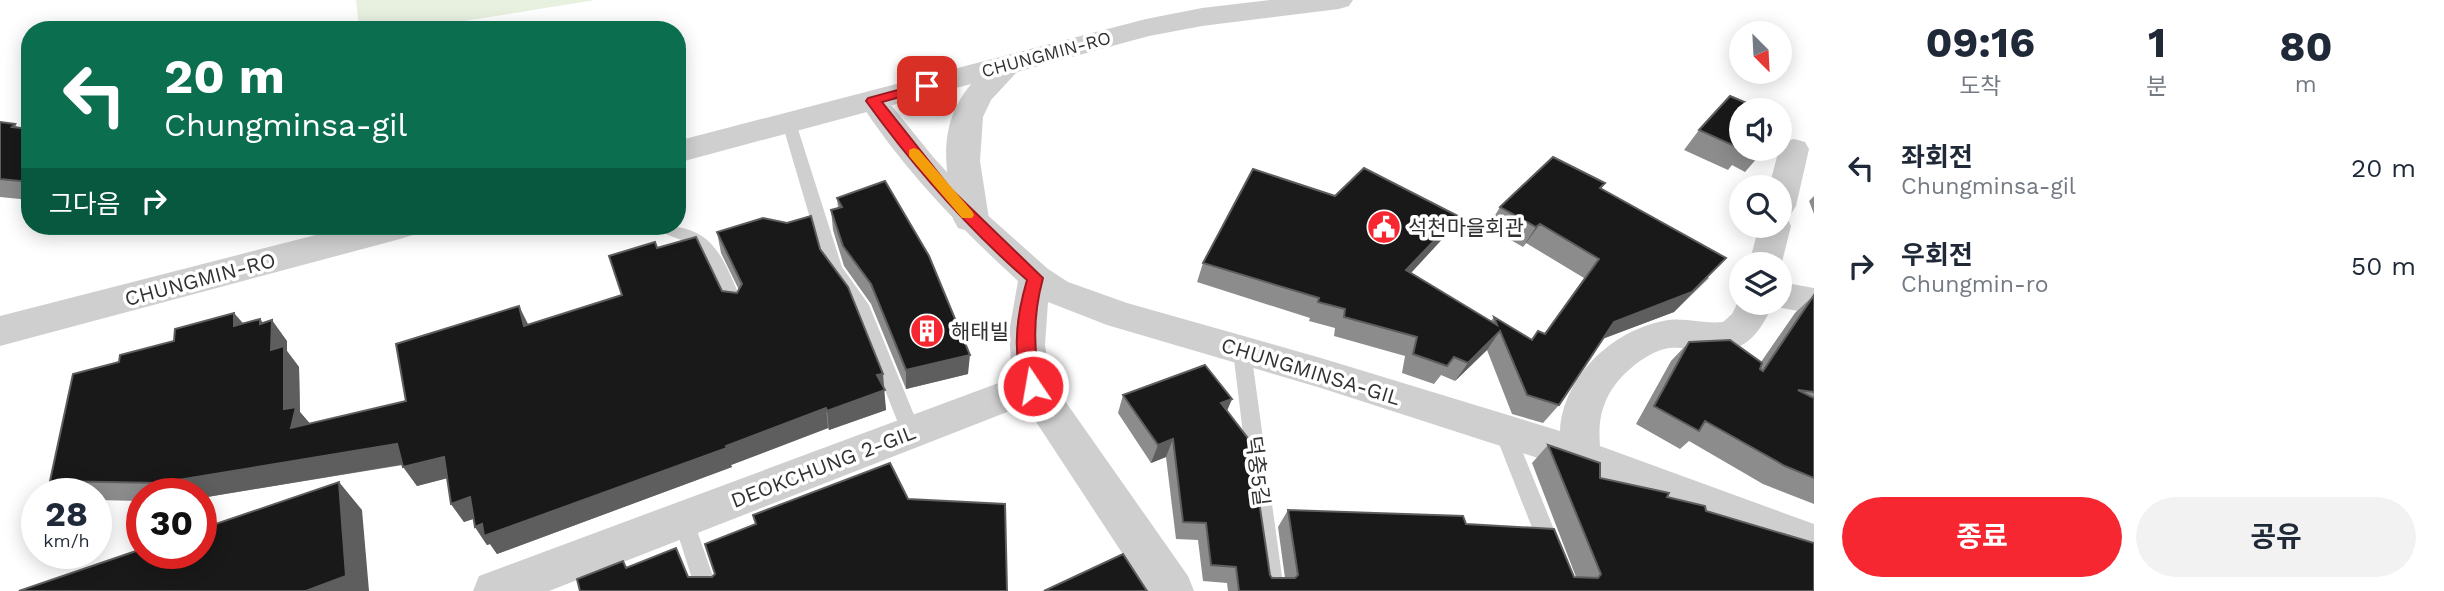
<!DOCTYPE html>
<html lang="ko">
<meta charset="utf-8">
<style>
body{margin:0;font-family:"Work Sans","Noto Sans KR",sans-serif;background:#f2f2f3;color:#1f2937;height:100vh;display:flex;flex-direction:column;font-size:26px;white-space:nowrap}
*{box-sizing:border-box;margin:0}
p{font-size:23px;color:#747a83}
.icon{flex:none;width:38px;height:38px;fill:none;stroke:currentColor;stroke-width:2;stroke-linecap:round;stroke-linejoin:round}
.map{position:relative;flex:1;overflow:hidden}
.sheet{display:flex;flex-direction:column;background:#fff;width:630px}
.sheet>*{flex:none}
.hud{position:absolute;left:21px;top:21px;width:665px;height:214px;border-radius:28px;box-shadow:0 4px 18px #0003;background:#0b6e4f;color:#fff;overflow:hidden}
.needle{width:46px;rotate:156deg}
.fabs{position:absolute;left:1729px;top:21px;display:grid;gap:14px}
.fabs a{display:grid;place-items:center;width:63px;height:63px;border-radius:50%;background:#fff;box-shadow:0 4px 18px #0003;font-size:35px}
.speed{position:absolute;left:21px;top:478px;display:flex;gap:14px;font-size:35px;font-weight:700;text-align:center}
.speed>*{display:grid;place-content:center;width:91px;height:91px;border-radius:50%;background:#fff;box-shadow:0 4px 18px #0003;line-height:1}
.speed small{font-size:18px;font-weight:400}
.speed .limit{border:10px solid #d22;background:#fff;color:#111}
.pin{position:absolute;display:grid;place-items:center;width:60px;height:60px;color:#fff;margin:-30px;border-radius:14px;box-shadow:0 4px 10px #0006}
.me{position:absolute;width:77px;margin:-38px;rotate:348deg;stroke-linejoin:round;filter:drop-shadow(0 0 5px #0008)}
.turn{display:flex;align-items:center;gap:24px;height:147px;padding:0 28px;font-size:32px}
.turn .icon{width:91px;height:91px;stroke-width:2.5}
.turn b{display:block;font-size:49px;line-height:60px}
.then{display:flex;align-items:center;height:66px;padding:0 28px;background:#0003;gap:14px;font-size:26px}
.eta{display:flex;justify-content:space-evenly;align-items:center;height:119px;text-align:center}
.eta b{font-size:42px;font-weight:700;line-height:49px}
.action{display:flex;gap:14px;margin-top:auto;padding:14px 28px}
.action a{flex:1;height:80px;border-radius:42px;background:#f72731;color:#fff;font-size:28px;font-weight:700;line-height:80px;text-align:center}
.action a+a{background:#f2f2f3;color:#1f2937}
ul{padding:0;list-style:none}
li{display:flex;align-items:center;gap:21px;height:98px;padding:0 28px}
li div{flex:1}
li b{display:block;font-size:26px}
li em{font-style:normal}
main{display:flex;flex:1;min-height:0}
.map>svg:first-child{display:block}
</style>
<main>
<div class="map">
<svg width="1814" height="591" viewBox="0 0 1814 591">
<rect width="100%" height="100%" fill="#fff"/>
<!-- green -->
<path fill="#e8f0e0" d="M 356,0 L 595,0 L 408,30 L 359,27 Z"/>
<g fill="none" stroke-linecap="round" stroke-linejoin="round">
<!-- service -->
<path fill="#cfcfcf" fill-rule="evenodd" d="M 789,118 L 796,123 L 842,267 L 869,305 L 921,432 L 918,438 L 911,440 L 904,438 L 852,307 L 825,269 L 782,123 Z
M 653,226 C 715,223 722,257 744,306 L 741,311 L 729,311 L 701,252 L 689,243 L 655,230 Z
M 1242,344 L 1248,346 L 1251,351 L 1284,591 L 1262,591 L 1233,351 L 1236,346 Z
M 1504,423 L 1511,425 L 1514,431 L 1579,591 L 1557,591 L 1494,431 L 1497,425 Z
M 683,510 L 690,512 L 693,519 L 718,591 L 696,591 L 673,519 L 676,512 Z"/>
<!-- minor -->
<path fill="#cfcfcf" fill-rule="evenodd" d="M 873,92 L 883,95 L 934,158 L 983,211 L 1048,269 L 1068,282 L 1127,303 L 1321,358 L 1560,431 C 1563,375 1615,328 1669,320 C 1687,318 1705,324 1723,322 L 1732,314 L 1741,296 L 1741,303 L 1780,303 L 1780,282 L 1814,288 L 1814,314 L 1772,306 C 1757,340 1740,355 1702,351 C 1691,349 1680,347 1669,348 C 1644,352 1613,380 1605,403 C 1599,417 1599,431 1600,446 L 1814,524 L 1814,564 L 1550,462 L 1321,388 L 1107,325 L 1048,302 L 1045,345 L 1051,381 L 1188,576 L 1194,591 L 1147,591 L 1025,405 L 549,591 L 473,591 L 479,576 L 1012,378 L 1009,332 L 1018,281 C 959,227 903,169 859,101 L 863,95 Z
M 1794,139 L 1805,142 L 1809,149 L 1796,206 L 1791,214 L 1782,217 L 1787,218 L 1791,226 L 1780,270 L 1780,264 L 1749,264 L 1759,226 L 1780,226 L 1780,187 L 1769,187 L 1779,149 L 1783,142 Z"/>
<!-- tertiary -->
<path fill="#cfcfcf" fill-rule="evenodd" d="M 1270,0 L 1353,0 L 1349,6 L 1339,9 L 1202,26 L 1149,36 L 1017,72 L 991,100 L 983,117 L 980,161 L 989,219 L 984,228 L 971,232 L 958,228 L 953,219 C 947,168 935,128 971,84 L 677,163 L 677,141 L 1146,19 L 1202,8 Z
M 351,226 L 418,226 L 413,235 L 400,239 L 0,346 L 0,316 Z"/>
</g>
<!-- wall -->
<path fill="#8c8c8c" d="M 0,122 L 15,124 L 18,128 L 30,129 L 30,200 L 0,197 Z
M 1699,130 L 1741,149 L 1765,149 L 1745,172 L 1732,165 L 1728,170 L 1684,150 Z
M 1605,183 L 1601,189 L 1709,278 L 1674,312 L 1602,339 L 1559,405 L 1543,423 L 1512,414 L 1487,350 L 1455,381 L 1441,375 L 1434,384 L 1402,373 L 1405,356 L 1334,336 L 1335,328 L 1309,321 L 1310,318 L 1197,282 L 1203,263 L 1335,196 L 1458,216 L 1446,235 L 1411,273 L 1491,321 L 1494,317 L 1531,340 L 1544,334 L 1584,278 L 1526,243 L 1523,247 L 1488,227 L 1500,207 Z
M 1814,196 L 1814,214 L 1809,201 Z
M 837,198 L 968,374 L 906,389 L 871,304 L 844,266 L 833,230 L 831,210 L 838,208 Z
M 717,232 L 820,249 L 883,387 L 886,410 L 829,430 L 828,428 L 731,465 L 732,467 L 497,554 L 490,544 L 487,545 L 475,527 L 473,519 L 464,522 L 451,504 L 447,478 L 417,486 L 403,465 L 201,498 L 201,494 L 142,494 L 142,501 L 96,500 L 96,494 L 66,494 L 50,481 L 174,341 L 234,313 L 243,323 L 260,319 L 263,323 L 287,341 L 287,351 L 299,367 L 300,412 L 310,424 L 406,401 L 528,325 L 622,295 L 657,248 L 722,291 L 737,293 L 739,290 L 721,253 Z
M 1814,295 L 1814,504 L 1763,484 L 1689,441 L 1680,449 L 1636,424 L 1671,361 L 1689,342 L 1761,362 L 1795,313 Z
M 1123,395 L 1232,399 L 1227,411 L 1270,575 L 1272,578 L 1285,578 L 1278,527 L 1288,510 L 1466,524 L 1574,577 L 1576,577 L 1532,463 L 1548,445 L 1600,478 L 1667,497 L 1706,511 L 1814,591 L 1228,591 L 1227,583 L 1203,581 L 1198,540 L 1176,539 L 1166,457 L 1151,463 L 1118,413 Z"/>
<!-- shaded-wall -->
<path fill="#5e5e5e" d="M 1458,216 L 1446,235 L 1396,289 L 1406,270 Z
M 1540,224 L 1526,243 L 1523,247 L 1536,227 Z
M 1726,258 L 1674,312 L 1597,341 L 1614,322 Z
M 519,306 L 529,326 L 524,326 Z
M 234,313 L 251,334 L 234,326 Z
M 260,319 L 271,333 L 272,320 L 287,341 L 287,351 L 299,367 L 300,412 L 313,427 L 291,428 L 284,409 L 271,350 L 260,324 Z
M 1500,331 L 1487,350 L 1455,381 L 1468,363 Z
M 970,355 L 968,374 L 906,389 L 906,370 Z
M 883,374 L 886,410 L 829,430 L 827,411 L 877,375 Z
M 1232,399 L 1224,417 L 1221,403 Z
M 826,408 L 828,428 L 731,465 L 732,467 L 497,554 L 490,544 L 487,545 L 475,527 L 726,446 Z
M 1173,439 L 1166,457 L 1151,463 L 1158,445 Z
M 397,444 L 411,463 L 201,498 L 201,494 L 173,494 L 160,483 Z
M 444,457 L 456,476 L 417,486 L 403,467 Z
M 339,482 L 362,510 L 369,591 L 306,591 Z
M 470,497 L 482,516 L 464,522 L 451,504 Z"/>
<!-- building -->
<path fill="#191919" stroke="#5e5e5e" stroke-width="2" d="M 1730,96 L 1763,110 L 1741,110 L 1741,149 L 1699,130 Z
M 1780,117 L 1789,121 L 1780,131 Z
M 0,122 L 15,124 L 12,127 L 30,129 L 30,182 L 0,179 Z
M 1553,157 L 1605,183 L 1600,188 L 1726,258 L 1692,292 L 1614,322 L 1559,405 L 1527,395 L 1500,331 L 1468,363 L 1454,357 L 1447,366 L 1413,354 L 1417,337 L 1344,317 L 1345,309 L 1318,302 L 1319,298 L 1203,263 L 1253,169 L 1335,196 L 1364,168 L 1458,216 L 1406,270 L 1497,325 L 1494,317 L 1532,340 L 1538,331 L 1545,334 L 1599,259 L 1540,224 L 1536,227 L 1500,207 Z
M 885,181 L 929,256 L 970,355 L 906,370 L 871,284 L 843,246 L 831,210 L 842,207 L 837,198 Z
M 811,216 L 820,249 L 848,287 L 883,374 L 877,375 L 885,390 L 827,411 L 826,408 L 726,446 L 727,448 L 484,536 L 482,524 L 475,527 L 470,497 L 451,504 L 444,457 L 403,467 L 397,444 L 160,483 L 50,481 L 73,374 L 119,362 L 120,355 L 174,341 L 175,329 L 234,313 L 234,326 L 260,319 L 260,324 L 272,320 L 271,350 L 284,346 L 284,409 L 296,407 L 291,428 L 406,401 L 396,344 L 519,306 L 524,326 L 622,295 L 609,256 L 655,242 L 657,248 L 696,237 L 722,291 L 737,293 L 742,284 L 717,232 L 763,218 L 787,223 Z
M 1814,295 L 1814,392 L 1798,390 L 1814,398 L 1814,478 L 1785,466 L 1705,421 L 1699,431 L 1654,406 L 1689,342 L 1730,340 L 1762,363 L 1760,369 L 1763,371 Z
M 1205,365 L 1232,399 L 1221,403 L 1250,441 L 1270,575 L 1272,578 L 1295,578 L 1298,575 L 1288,510 L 1463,516 L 1466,524 L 1554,529 L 1574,577 L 1598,578 L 1601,574 L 1548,445 L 1600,463 L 1600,478 L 1669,493 L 1667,497 L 1705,506 L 1706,511 L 1814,543 L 1814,591 L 1239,591 L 1236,567 L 1211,565 L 1206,523 L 1183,522 L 1173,439 L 1158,445 L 1123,395 Z
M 890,463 L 908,499 L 1005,504 L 1007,591 L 580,591 L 577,579 L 623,561 L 626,568 L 676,548 L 688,577 L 712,577 L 715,574 L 705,544 L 756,524 L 753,515 Z
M 339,482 L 346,576 L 306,591 L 19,591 L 142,549 L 142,553 L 201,553 L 201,529 Z
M 1123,554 L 1147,591 L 1044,591 Z"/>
<!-- route -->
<path fill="#f72731" stroke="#a11920" stroke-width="2" d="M 927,82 L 934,86 L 932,88 L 882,102 L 951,189 L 1043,278 C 1033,315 1032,349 1042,386 L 1039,391 L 1027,391 C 1010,357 1017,314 1027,280 C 966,227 913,166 866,101 L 868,98 Z"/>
<!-- slow -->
<path fill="#f59e0b" d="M 914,148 L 919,150 L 972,211 L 974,215 L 972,218 L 962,218 L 909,156 L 909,150 Z"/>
<!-- icons -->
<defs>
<g id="civic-disc" transform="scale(1.75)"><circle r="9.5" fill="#f72731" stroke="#fff"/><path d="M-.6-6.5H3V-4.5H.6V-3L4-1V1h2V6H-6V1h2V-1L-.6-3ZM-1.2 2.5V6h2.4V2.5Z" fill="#fff"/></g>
<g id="building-disc" transform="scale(1.75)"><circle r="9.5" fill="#f72731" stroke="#fff"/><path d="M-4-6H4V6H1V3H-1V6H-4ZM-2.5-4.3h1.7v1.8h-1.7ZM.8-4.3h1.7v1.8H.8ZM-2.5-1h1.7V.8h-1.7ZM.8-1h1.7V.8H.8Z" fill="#fff"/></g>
</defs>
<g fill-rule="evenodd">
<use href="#civic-disc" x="1384" y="227"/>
<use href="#building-disc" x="927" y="331"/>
</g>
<g text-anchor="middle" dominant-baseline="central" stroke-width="7" stroke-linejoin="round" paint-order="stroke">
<!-- far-street labels -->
<g font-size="18" fill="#323232" stroke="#fff">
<text transform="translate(1046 54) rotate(-15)">CHUNGMIN-RO</text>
</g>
<!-- poi labels -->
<g font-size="21" fill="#323232" stroke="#fff" text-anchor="start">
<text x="1408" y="227">석천마을회관</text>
<text x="951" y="331">해태빌</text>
</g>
<!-- street labels -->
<g font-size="21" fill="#323232" stroke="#fff">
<text transform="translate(200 279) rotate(-15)">CHUNGMIN-RO</text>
<text transform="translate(1311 371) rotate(17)">CHUNGMINSA-GIL</text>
<text transform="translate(823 466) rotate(-21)">DEOKCHUNG 2-GIL</text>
<text transform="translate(1258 471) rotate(83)">덕충5길</text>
</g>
</g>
</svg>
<div class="fabs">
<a><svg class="needle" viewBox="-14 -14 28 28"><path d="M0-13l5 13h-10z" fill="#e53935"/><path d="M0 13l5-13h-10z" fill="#747a83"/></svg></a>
<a><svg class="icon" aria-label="sound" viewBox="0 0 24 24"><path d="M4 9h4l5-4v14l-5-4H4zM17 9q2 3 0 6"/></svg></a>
<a><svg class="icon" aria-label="search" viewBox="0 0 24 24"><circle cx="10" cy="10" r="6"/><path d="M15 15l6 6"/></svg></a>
<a><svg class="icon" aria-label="layers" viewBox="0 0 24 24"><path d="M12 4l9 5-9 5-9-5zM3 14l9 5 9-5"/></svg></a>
</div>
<div class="speed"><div>28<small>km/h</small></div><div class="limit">30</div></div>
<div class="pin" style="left:927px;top:86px;background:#d93025"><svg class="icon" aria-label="arrive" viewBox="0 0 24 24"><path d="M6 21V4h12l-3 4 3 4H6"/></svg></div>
<svg class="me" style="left:1033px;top:386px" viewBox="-20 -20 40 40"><circle r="17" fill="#f72731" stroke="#fff" stroke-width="3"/><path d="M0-11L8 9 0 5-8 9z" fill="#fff"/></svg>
<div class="hud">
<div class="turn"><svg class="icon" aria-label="left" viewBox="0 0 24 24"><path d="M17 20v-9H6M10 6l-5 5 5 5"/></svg><div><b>20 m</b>Chungminsa-gil</div></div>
<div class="then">그다음<svg class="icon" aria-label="right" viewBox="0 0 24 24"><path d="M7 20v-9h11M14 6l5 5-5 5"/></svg></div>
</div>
</div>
<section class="sheet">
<div class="eta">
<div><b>09:16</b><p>도착</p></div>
<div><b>1</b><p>분</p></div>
<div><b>80</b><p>m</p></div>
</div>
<ul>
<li><svg class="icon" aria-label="left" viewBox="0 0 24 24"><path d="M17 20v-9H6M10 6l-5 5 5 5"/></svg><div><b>좌회전</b><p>Chungminsa-gil</p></div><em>20 m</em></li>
<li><svg class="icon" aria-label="right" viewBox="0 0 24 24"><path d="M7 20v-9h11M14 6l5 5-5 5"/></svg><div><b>우회전</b><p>Chungmin-ro</p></div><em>50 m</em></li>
</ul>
<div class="action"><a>종료</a><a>공유</a></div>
</section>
</main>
